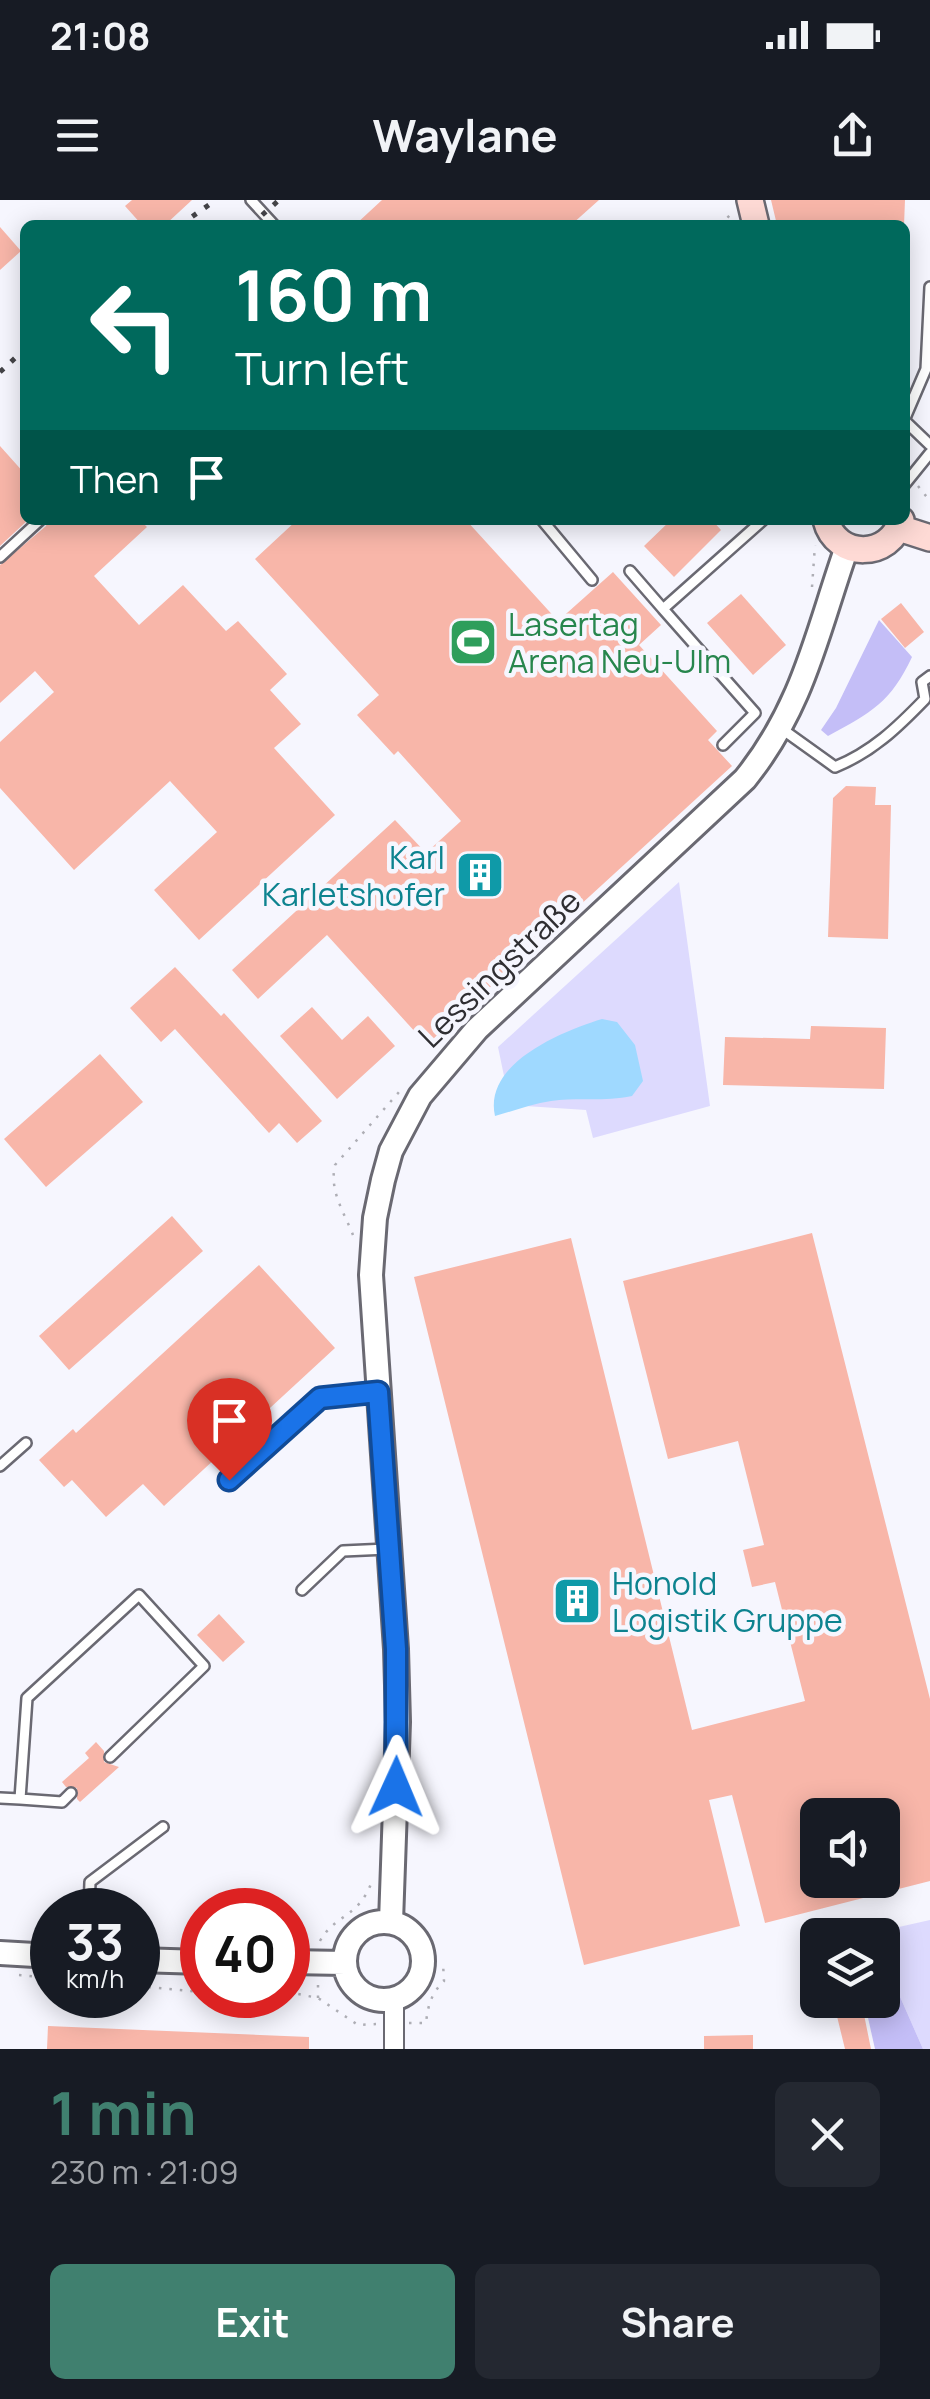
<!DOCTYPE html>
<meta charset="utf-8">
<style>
body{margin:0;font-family:Manrope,sans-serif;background:#242831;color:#f1f3f6;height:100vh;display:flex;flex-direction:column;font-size:38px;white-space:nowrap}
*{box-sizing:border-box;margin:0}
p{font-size:32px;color:#9ea1a6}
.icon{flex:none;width:55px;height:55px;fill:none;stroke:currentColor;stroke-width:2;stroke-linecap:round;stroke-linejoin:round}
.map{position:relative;height:1849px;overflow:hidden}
.side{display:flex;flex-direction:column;background:#171b24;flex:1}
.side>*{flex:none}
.top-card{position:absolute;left:20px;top:20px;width:890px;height:305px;border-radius:15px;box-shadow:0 5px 25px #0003;background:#00695c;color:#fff;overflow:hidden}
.buttons{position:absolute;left:800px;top:1598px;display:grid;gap:20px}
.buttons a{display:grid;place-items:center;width:100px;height:100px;border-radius:15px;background:#171b24;box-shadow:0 5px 25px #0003;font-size:50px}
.speed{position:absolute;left:30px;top:1688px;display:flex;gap:20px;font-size:50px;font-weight:700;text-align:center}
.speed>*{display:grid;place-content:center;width:130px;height:130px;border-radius:50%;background:#171b24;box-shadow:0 5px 25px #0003;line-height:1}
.speed small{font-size:25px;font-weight:400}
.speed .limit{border:15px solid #d22;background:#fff;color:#111}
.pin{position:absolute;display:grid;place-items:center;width:85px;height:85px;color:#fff;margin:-102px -42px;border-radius:50% 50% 50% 0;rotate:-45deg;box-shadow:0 0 10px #0007}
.pin .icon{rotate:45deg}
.me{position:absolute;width:110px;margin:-55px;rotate:1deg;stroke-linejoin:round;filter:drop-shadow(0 0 8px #0008)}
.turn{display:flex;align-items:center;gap:35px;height:210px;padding:0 50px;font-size:45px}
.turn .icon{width:130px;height:130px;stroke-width:2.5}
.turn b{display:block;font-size:70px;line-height:85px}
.then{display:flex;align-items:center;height:95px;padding:0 50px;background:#0003;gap:20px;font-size:38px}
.round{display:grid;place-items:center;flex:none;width:105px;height:105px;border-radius:15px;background:#242831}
.overview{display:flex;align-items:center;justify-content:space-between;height:170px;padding:0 50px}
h1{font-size:60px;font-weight:700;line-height:75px;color:#40806f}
.button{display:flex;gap:20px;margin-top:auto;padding:20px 50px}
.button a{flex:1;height:115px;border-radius:15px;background:#40806f;color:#fff;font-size:40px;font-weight:700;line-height:115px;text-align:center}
.button a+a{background:#242831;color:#f1f3f6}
.status{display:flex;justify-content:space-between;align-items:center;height:70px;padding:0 50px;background:#171b24;direction:ltr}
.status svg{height:28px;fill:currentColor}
header{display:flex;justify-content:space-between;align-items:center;height:130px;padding:0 50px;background:#171b24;font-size:45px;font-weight:700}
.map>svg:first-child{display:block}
</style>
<div class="status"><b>21:08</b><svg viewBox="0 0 49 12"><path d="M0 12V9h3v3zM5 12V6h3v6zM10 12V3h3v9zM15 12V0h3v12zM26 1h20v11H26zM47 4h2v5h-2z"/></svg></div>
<header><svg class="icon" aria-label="menu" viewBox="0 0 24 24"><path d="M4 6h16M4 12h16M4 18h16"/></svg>Waylane<svg class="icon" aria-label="share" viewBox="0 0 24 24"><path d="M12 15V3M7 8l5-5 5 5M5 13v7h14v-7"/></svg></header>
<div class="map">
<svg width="930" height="1849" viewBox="0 0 930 1849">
<rect width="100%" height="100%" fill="#f6f6fe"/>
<!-- green -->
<path fill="#dddafe" d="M 679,682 L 710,906 L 593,938 L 586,910 L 510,905 L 498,847 Z
M 930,1720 L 930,1849 L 923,1849 L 883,1758 L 882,1735 L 872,1733 Z"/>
<!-- forest -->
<path fill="#c4bef7" d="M 879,420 L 912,457 C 891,502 871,513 828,536 L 821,530 L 836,508 Z
M 883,1758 L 923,1849 L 875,1849 L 864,1800 L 882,1800 Z"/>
<!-- water -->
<path fill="#9fd9ff" d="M 602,819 L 617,822 L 635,845 L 643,881 L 632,896 C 604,902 579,897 551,901 C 532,904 513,911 495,916 C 483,863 563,831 602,819 Z"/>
<!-- building -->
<path fill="#f8b6a9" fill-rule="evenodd" d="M 132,0 L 192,0 L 165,25 L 142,25 L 125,6 Z
M 382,0 L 599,0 L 571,25 L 355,25 Z
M 771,0 L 905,0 L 904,25 L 777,25 Z
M 0,27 L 21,51 L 0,70 Z
M 0,246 L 25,274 L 25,320 L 28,320 L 0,346 Z
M 48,320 L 140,320 L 147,327 L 94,376 L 139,425 L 183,385 L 226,431 L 238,421 L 287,474 L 270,490 L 301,524 L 274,548 L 335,615 L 199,740 L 154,690 L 217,632 L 170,581 L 74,670 L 0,588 L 0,542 L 54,492 L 35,471 L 0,503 L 0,365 L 46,326 Z
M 297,320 L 466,320 L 558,421 L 613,372 L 661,425 L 639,445 L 717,531 L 708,540 L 732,566 L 427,845 L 327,735 L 258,799 L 232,770 L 395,620 L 426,653 L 461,621 L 398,551 L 394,555 L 357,515 L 379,495 L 255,359 Z
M 671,320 L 712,320 L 721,330 L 674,377 L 644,346 Z
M 741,394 L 786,445 L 753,475 L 707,423 Z
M 901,403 L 924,432 L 905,448 L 881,419 Z
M 846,586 L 876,587 L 875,605 L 891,605 L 888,739 L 828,737 L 833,598 Z
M 175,767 L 221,816 L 224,813 L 322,921 L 297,943 L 279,923 L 269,933 L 175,829 L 161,842 L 130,808 Z
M 312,807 L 342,840 L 368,816 L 395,846 L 337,899 L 280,836 Z
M 811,826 L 886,828 L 884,889 L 723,885 L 725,837 L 810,839 Z
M 100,854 L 143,902 L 46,987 L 4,939 Z
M 172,1016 L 203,1051 L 69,1170 L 39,1136 Z
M 812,1033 L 930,1499 L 930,1681 L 765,1723 L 732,1595 L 709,1600 L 740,1726 L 584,1765 L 414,1077 L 571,1038 L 692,1530 L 805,1501 L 775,1382 L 752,1387 L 743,1350 L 764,1345 L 738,1241 L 668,1259 L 623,1081 ZM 818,1615 L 882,1615 L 882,1680 L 818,1680 Z
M 259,1065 L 335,1148 L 164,1306 L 143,1284 L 106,1317 L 72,1280 L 64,1287 L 39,1260 L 73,1229 L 76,1233 Z
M 219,1414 L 245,1442 L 223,1462 L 197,1435 Z
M 96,1542 L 104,1551 L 104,1562 L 119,1567 L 80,1602 L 77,1599 L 77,1588 L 66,1587 L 62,1582 L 89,1558 L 85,1553 Z
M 833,1800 L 861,1800 L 871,1849 L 845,1849 Z
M 48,1826 L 309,1837 L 309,1849 L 47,1849 Z
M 753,1835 L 753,1849 L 704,1849 L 704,1836 Z"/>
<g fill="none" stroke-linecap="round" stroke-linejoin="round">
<!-- service casing -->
<g stroke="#6a6972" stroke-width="14">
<path id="service" d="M 251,0 L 274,25
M 905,218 L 926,169 L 930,87
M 905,221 L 930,245
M 905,284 L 930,253
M 542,320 L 592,380
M 0,357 L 40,320
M 630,371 L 663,409
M 782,529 L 835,567 C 872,552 897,528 925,499 L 922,482 L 930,476
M 723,545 L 755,513 L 663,409 L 763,320
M 0,1266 L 26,1243
M 229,1279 L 320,1198 L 375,1192
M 302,1390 L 343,1351 L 387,1349
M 0,1598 L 20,1599 L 27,1498 L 139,1395 L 204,1466 L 110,1557
M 20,1599 L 62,1602 L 71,1593
M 89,1710 L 90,1682 L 163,1627"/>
</g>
<!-- minor casing -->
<g stroke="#6a6972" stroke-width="22">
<path id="minor" d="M 394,1800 L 394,1849"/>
</g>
<!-- tertiary casing -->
<g stroke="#6a6972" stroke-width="28">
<path id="tertiary" d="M345 1761a39 39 0 1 1 78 0a39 39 0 1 1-78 0Z
M 391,1722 L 398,1522 L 396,1449 L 371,1075 L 375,1018 L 383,980 L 391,951 L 420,896 L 477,829 L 745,579 C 804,506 817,432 847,347
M 0,1753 L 52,1756
M 138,1760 L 202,1762
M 288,1762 L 345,1763"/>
</g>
<!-- secondary casing -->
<g stroke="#6a6972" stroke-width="30">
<path id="secondary" d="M 750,0 L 756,25
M 826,320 C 836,360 891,359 901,320
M 899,328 L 930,338"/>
</g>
<!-- path -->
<path stroke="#aeaeb5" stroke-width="2.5" stroke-dasharray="2.5 8" stroke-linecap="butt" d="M 720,25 L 731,14
M 918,286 L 930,301
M 812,387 L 815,345
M 353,1035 C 344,1012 329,991 335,965 L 399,892
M 320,1741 C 335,1714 359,1718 372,1681
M 19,1775 L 52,1778
M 138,1786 L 202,1792
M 288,1792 L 318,1798 L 358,1825 L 376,1824
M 318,1798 L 318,1784
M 409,1823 L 426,1823 C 428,1805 431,1794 444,1781 L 443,1763"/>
<!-- service -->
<use href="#service" stroke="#fff" stroke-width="9"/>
<!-- minor -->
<use href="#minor" stroke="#fff" stroke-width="18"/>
<!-- tertiary -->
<use href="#tertiary" stroke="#fff" stroke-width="22"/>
<!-- secondary -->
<use href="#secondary" stroke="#fedad5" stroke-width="25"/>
<!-- rail -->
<path stroke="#444448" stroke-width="5" stroke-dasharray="5 10" stroke-linecap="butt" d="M 180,25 L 216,0
M 251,25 L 279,0
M 0,172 L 25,149"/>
</g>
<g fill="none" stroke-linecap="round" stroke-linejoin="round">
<!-- route casing -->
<g stroke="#114b97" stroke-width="25">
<path id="route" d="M 229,1280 L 320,1198 L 378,1192 L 396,1449 L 396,1587"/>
</g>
<!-- route -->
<use href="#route" stroke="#1a73e8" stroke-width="18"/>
</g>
<!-- icons -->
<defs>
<g id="stadium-square" transform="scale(2.5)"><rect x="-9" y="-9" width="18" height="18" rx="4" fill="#2e9e5b" stroke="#f6f6fe"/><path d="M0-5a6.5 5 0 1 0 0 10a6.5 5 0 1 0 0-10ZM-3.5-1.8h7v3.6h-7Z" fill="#fff"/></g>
<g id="building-square" transform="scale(2.5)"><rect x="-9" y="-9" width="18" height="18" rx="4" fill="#0f9aa8" stroke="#f6f6fe"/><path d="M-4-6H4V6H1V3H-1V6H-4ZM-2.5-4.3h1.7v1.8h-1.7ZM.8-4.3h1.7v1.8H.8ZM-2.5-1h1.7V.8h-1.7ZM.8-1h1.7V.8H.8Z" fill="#fff"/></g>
</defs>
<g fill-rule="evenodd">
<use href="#stadium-square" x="473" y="442"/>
<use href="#building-square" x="480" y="675"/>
<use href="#building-square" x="577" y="1401"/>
</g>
<g text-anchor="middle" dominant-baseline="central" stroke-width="9" stroke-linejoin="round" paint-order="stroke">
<!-- leisure labels -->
<g font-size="32" fill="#27864d" stroke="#f6f6fe" text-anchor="start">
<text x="508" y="424">Lasertag<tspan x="508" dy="37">Arena Neu-Ulm</tspan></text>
</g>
<!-- culture labels -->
<g font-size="32" fill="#0d838f" stroke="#f6f6fe" text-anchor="end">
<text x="445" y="657">Karl<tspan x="445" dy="37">Karletshofer</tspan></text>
<text x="612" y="1383" text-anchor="start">Honold<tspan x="612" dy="37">Logistik Gruppe</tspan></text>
</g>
<!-- street labels -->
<g font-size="32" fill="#2f2e32" stroke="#f6f6fe">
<text transform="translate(499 768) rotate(-44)">Lessingstraße</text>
</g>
</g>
</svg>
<div class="buttons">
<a><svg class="icon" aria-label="sound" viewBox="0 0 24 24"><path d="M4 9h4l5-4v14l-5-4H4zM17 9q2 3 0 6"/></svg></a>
<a><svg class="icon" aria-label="layers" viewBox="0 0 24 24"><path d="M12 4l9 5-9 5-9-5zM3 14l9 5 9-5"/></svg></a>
</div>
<div class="speed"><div>33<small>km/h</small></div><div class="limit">40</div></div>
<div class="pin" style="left:229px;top:1280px;background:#d93025"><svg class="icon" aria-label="arrive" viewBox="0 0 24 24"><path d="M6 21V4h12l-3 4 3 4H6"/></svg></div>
<svg class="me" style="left:396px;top:1587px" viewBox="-20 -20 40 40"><path d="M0-17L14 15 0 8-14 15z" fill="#1a73e8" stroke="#fff" stroke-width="4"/></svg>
<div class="top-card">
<div class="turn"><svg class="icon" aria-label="left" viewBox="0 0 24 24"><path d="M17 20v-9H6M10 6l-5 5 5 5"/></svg><div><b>160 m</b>Turn left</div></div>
<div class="then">Then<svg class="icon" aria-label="arrive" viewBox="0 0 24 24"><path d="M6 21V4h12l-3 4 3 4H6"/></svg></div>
</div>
</div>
<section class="side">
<div class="overview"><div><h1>1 min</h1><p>230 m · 21:09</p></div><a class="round"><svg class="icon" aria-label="close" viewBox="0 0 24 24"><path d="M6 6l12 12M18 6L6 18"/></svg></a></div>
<div class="button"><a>Exit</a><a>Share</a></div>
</section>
